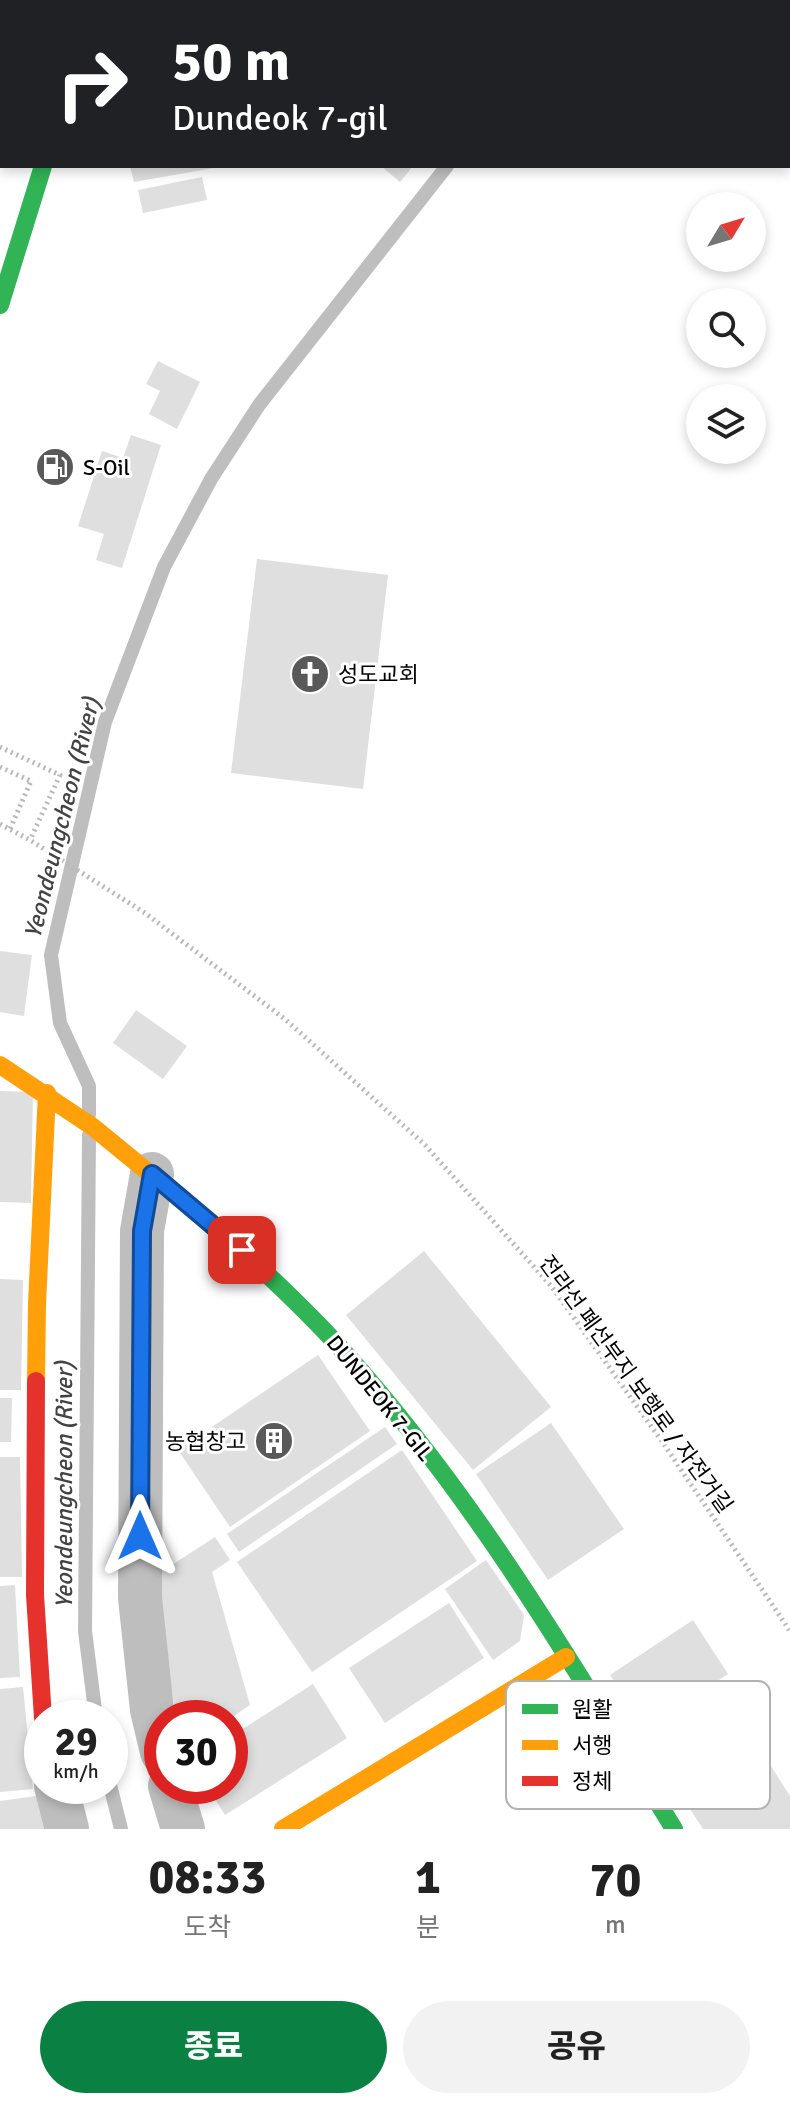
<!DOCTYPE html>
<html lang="ko">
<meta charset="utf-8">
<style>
body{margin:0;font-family:Signika,"Noto Sans KR",sans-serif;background:#f2f2f2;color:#222;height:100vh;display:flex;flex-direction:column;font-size:30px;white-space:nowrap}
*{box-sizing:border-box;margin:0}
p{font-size:26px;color:#767676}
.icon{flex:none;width:44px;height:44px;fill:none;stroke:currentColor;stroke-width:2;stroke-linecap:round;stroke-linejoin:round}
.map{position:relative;height:1829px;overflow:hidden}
.side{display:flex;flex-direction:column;background:#fff;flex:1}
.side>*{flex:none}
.hud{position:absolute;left:0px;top:0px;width:790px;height:168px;box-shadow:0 4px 12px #0003;background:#202124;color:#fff;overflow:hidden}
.needle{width:52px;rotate:52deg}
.fabs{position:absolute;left:686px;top:192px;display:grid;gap:16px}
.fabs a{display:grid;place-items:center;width:80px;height:80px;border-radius:50%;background:#fff;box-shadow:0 4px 12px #0003;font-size:40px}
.speed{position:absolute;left:24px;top:1700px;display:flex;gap:16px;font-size:40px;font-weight:700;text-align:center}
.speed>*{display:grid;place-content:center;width:104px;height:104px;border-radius:50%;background:#fff;box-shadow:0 4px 12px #0003;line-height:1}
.speed small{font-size:20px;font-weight:400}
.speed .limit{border:12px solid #d22;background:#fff;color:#111}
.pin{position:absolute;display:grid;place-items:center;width:68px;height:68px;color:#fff;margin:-34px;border-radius:16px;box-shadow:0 4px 12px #0006}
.me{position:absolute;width:88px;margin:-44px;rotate:0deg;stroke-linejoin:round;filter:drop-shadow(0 0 6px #0008)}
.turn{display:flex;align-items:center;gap:28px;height:168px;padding:0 40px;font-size:36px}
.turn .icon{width:104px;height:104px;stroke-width:2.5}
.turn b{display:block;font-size:56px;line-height:68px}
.eta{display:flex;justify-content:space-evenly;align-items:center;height:136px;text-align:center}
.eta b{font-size:48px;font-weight:800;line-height:56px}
.cta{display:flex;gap:16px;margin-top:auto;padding:16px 40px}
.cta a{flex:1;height:92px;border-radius:48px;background:#0b8043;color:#fff;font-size:32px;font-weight:800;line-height:92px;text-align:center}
.cta a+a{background:#f2f2f2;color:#222}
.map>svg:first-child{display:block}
</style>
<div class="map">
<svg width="790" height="1829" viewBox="0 0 790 1829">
<rect width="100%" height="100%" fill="#fff"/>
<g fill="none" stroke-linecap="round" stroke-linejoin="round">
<!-- stream -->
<path stroke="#bebebe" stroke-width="14" d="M 576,2 L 578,0
M 89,1115 L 89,1086 L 60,1023 L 51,955 L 105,722 L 164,567 L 211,479 L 259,405 L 447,166
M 89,1135 L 85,1631 L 96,1718
M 110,1785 L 121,1829"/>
</g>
<!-- building -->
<path fill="#dfdfdf" d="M 130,166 L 214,166 L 214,168 L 134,182 Z
M 381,166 L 413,166 L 400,182 Z
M 202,177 L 207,200 L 143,213 L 138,190 Z
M 158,361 L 200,382 L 177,429 L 149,414 L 160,391 L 146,384 Z
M 131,435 L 161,445 L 122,568 L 96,560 L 104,534 L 78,526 L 102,451 L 123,458 Z
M 257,559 L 388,575 L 363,789 L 231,773 Z
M 0,951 L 32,955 L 24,1016 L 0,1012 Z
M 136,1010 L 187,1046 L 163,1079 L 113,1043 Z
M 0,1091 L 33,1092 L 31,1203 L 0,1202 Z
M 424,1251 L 551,1407 L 473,1470 L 346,1315 Z
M 0,1279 L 23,1280 L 21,1390 L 0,1390 Z
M 318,1355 L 370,1431 L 230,1527 L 178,1450 Z
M 0,1398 L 12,1398 L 11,1442 L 0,1442 Z
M 551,1423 L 624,1529 L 548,1580 L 476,1474 Z
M 385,1427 L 397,1444 L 239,1552 L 227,1534 Z
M 402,1450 L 477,1561 L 312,1672 L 237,1562 Z
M 0,1457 L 20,1457 L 22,1577 L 0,1577 Z
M 215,1537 L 230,1560 L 212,1572 L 250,1705 L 231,1718 L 176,1718 L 155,1576 Z
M 486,1560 L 524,1615 L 520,1641 L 493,1660 L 445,1589 Z
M 15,1585 L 20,1677 L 0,1678 L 0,1586 Z
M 449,1603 L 484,1658 L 385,1723 L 349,1668 Z
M 693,1620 L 728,1674 L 645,1729 L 610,1675 Z
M 728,1680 L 763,1734 L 680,1789 L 644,1735 Z
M 313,1684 L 347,1738 L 225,1815 L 207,1786 L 230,1786 L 230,1737 Z
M 23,1687 L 33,1789 L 0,1792 L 0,1689 Z
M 762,1752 L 790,1796 L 790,1829 L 703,1829 L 684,1800 Z
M 36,1796 L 45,1829 L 0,1829 L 0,1801 Z"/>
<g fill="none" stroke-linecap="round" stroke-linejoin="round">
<!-- path -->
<path stroke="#b9b9b9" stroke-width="5" stroke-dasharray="2 4" stroke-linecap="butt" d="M 0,747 L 60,775 L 30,840
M 0,767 L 31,781 L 10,829
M 0,824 L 30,840 L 145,913 L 286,1020 L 425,1145 L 552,1287 L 661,1440 L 790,1631"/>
<!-- street -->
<path stroke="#bebebe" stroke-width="44" d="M 152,1174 L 142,1231 L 140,1598 L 152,1710 L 162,1752
M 56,1786 L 67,1829
M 170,1786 L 183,1829"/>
<!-- fast -->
<path stroke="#30b455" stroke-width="18" d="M 50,2 L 51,0
M 0,100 L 2,97
M 0,147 L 2,148
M 0,305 L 43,166
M 209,1222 C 256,1263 302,1305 344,1352 C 474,1496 573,1665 674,1829"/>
<!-- slow -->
<path stroke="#ff9f0a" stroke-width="18" d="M 0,1065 L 93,1127 L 209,1222
M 36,1381 L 37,1304 L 47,1093
M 283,1829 L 566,1657"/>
<!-- jam -->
<path stroke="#e5322d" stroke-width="18" d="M 119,2 L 120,0
M 36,1381 L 35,1595 L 43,1718"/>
</g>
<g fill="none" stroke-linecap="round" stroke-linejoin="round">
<!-- route casing -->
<g stroke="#114b97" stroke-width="20">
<path id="route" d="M 140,1536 L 142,1231 L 152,1174 L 242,1250"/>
</g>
<!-- route -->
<use href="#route" stroke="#1a73e8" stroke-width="14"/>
</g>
<!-- icons -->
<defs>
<g id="fuel-disc" transform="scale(2)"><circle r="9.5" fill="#595959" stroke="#fff"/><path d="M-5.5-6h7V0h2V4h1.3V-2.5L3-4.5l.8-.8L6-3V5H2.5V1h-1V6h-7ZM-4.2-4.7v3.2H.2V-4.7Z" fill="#fff"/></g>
<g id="church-disc" transform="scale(2)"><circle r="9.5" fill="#595959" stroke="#fff"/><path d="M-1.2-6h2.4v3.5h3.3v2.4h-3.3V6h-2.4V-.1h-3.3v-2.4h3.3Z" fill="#fff"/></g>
<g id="building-disc" transform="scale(2)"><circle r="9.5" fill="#595959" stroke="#fff"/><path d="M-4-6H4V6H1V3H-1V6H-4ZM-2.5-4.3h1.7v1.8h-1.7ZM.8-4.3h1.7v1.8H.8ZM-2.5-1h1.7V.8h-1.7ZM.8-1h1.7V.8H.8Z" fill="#fff"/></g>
</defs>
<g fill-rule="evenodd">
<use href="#fuel-disc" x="55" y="467"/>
<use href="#church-disc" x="310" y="674"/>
<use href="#building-disc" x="274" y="1441"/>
</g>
<g text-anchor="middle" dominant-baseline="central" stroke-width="6" stroke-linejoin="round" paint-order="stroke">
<!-- poi labels -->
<g font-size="22" fill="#000" stroke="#fff" text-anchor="start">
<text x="83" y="467">S-Oil</text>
<text x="338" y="674">성도교회</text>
<text x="246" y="1441" text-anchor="end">농협창고</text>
</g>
<!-- street labels -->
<g font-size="22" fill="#000" stroke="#fff">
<text transform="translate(636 1384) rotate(54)">전라선 폐선부지 보행로 / 자전거길</text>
<text transform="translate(380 1398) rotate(51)">DUNDEOK 7-GIL</text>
</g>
<!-- water labels -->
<g font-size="24" font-style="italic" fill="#434343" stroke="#fff">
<text transform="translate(62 818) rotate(-76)">Yeondeungcheon (River)</text>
<text transform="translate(64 1485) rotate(-90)">Yeondeungcheon (River)</text>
</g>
</g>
<!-- legend -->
<rect x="506" y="1681" width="264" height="128" rx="12" fill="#fff" stroke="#b2b2b2" stroke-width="2"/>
<rect x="522" y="1704" width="36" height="10" fill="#30b455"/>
<rect x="522" y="1740" width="36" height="10" fill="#ff9f0a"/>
<rect x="522" y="1776" width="36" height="10" fill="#e5322d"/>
<g font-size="22" fill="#000">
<text x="572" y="1717">원활</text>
<text x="572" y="1753">서행</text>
<text x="572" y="1789">정체</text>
</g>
</svg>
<div class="fabs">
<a><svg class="needle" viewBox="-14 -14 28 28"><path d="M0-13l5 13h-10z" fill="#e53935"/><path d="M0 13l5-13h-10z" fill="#767676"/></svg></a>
<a><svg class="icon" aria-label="search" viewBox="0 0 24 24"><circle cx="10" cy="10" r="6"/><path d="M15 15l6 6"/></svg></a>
<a><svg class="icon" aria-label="layers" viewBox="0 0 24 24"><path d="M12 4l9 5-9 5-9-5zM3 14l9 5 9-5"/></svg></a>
</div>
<div class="speed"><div>29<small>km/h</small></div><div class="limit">30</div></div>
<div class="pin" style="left:242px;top:1250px;background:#d93025"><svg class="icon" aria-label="arrive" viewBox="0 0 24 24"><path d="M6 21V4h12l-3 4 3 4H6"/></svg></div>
<svg class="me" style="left:140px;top:1536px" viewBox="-20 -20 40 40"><path d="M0-17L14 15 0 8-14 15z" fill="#1a73e8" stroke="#fff" stroke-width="4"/></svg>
<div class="hud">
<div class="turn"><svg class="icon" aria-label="right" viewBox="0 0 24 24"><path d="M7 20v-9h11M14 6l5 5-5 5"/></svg><div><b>50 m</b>Dundeok 7-gil</div></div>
</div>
</div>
<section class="side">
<div class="eta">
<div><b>08:33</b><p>도착</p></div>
<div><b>1</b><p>분</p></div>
<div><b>70</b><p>m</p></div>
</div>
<div class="cta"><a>종료</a><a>공유</a></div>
</section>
